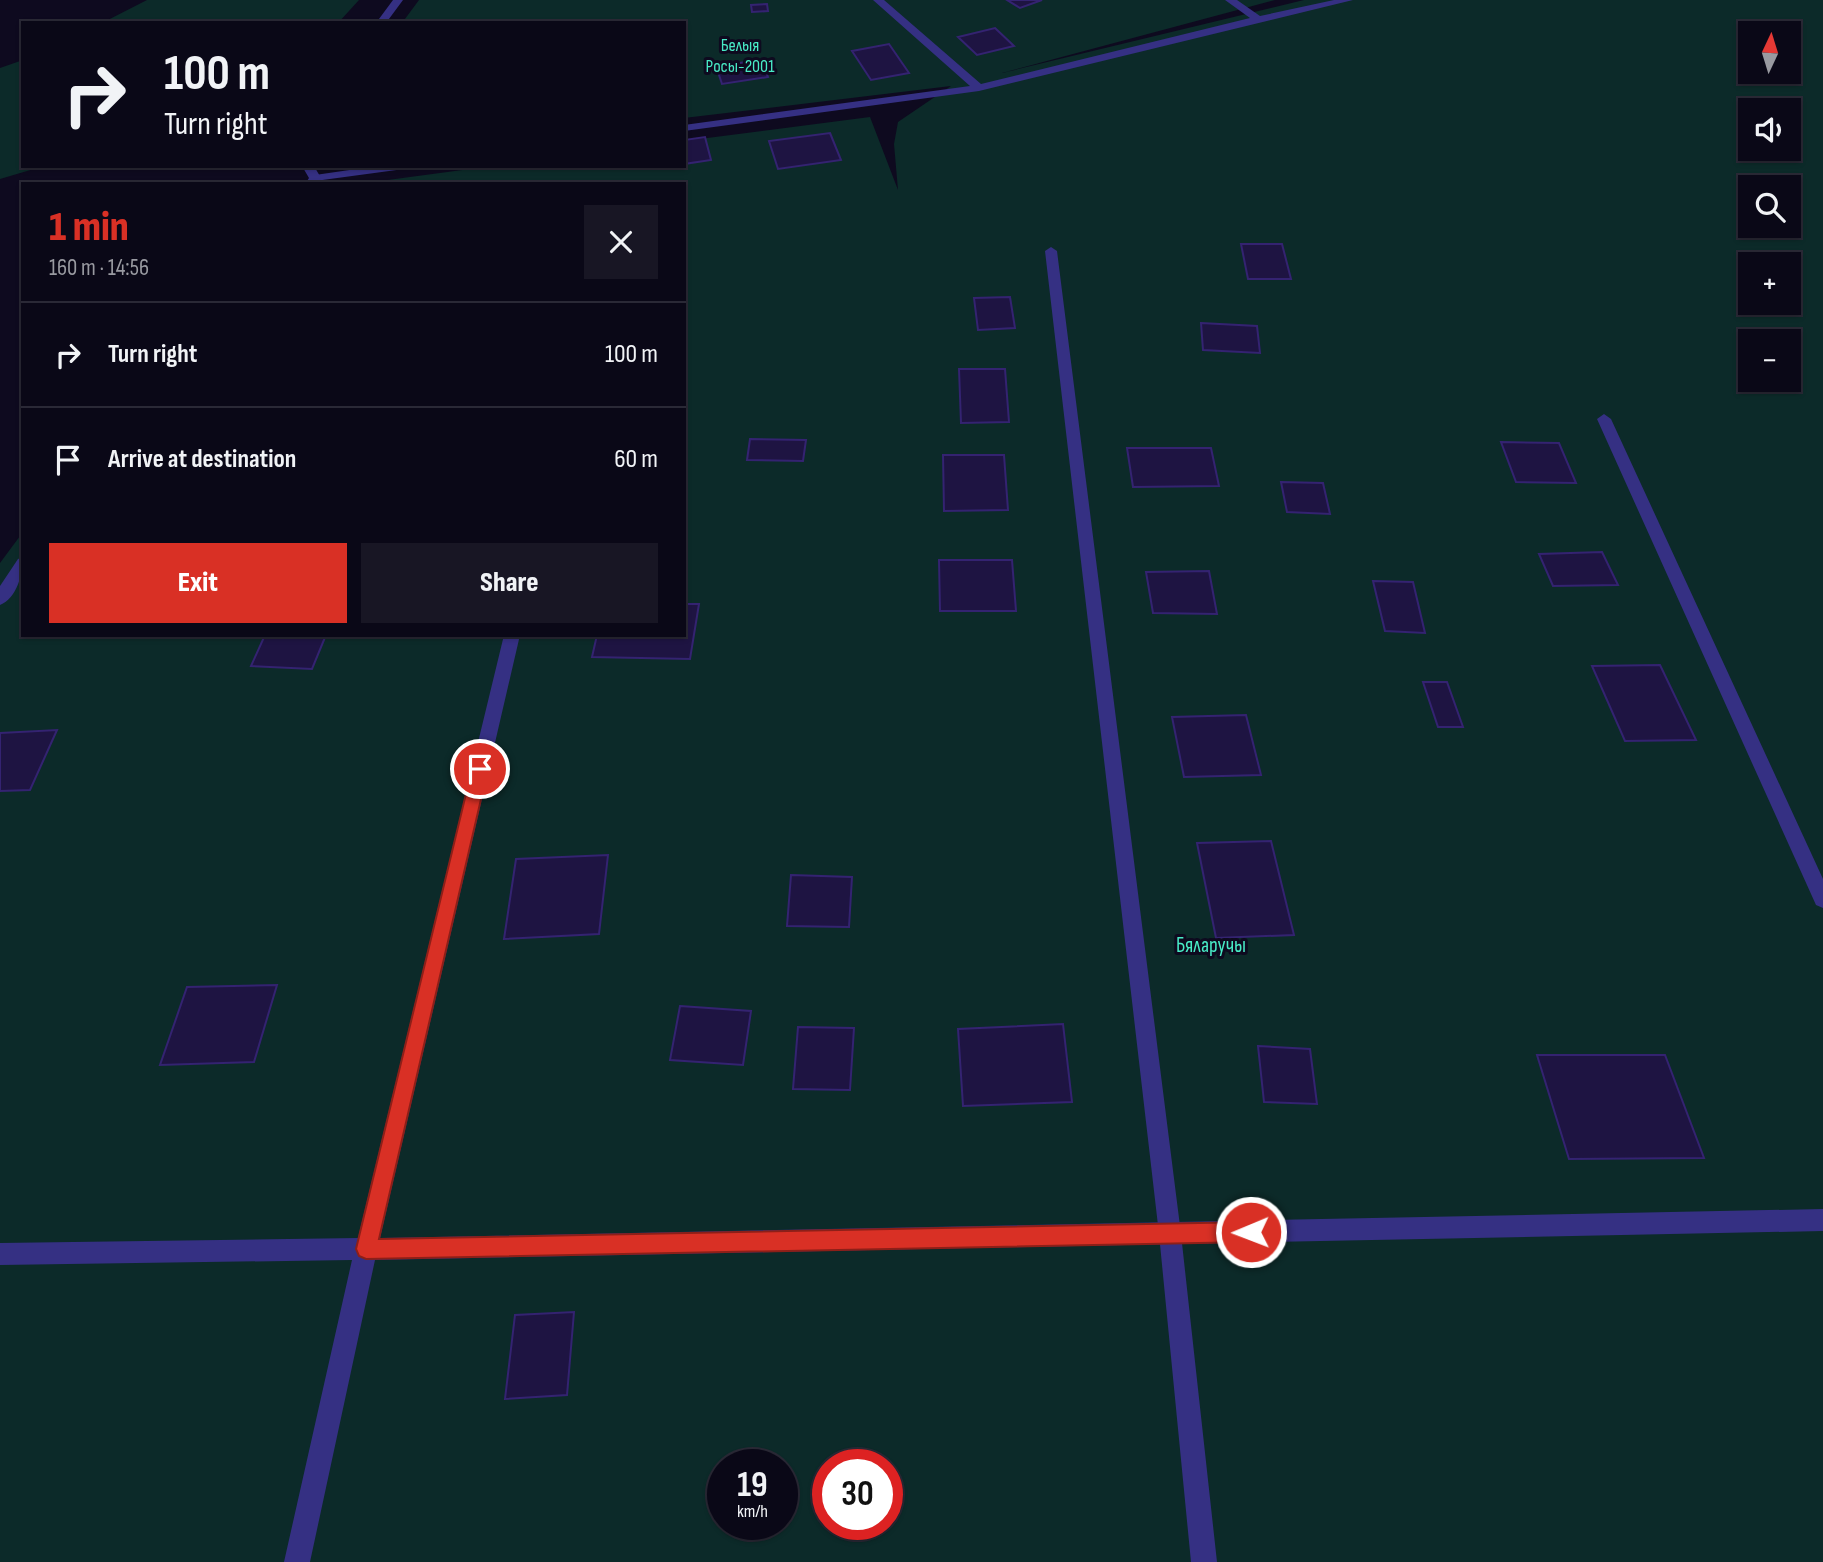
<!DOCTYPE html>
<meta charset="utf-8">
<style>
body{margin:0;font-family:"Sofia Sans Condensed",sans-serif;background:#181624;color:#f1f3f6;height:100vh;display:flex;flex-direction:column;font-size:26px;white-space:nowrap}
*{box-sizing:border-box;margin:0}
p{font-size:23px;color:#999aa1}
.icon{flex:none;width:38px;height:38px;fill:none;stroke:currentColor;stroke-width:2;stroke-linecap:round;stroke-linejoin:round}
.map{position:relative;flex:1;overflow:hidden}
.panel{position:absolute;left:21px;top:182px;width:665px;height:455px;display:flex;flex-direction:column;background:#0a0817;border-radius:0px;box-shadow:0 2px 5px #0004,0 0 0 2px #2a2936}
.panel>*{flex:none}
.banner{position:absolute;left:21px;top:21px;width:665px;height:147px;border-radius:0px;box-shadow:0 2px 5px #0004,0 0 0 2px #2a2936;background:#0a0817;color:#f1f3f6;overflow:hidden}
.needle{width:46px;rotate:4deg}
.controls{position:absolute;left:1738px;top:21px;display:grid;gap:14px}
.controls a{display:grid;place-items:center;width:63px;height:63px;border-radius:0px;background:#0a0817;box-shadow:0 2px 5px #0004,0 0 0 2px #2a2936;font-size:35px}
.speed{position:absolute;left:707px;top:1449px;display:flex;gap:14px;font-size:35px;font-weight:700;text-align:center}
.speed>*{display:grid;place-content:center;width:91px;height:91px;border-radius:50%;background:#0a0817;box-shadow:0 2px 5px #0004,0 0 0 2px #2a2936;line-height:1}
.speed small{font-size:18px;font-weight:400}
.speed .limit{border:10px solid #d22;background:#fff;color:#111}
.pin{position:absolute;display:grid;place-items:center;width:60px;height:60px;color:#fff;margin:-30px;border:4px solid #fff;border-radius:50%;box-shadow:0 2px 7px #0007}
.me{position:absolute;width:77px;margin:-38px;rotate:269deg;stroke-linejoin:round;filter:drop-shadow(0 0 5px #0008)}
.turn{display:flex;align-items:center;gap:24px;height:147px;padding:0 28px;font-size:32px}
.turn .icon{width:91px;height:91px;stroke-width:2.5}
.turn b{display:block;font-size:49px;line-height:60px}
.round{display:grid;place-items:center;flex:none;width:74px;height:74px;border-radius:0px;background:#181624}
.head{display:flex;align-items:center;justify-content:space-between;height:119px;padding:0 28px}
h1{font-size:42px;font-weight:800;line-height:52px;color:#d93025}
.primary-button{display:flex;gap:14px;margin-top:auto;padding:14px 28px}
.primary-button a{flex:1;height:80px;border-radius:0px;background:#d93025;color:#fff;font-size:28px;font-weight:800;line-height:80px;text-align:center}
.primary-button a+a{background:#181624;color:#f1f3f6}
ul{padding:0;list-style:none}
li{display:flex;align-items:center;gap:21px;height:105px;padding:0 28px;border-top:2px solid #2a2936}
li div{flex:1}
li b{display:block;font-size:26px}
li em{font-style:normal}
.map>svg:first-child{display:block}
</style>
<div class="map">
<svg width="1823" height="1562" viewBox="0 0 1823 1562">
<rect width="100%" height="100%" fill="#0e0a1f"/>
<!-- green -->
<path fill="#0c2a29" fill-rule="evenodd" d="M 147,0 L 359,0 L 338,23 L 102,23 Z
M 419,0 L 1275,0 L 1002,73 L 1304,0 L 1823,0 L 1823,1562 L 0,1562 L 0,563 L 23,532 L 23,635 L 684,635 L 684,184 L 358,184 L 492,166 L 684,166 L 684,141 L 870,117 L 898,190 L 894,144 L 898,122 L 951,86 L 684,118 L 684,23 L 402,23 ZM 1750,33 L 1788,33 L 1788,72 L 1750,72 ZM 1750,110 L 1788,110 L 1788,149 L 1750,149 ZM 1750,187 L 1788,187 L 1788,226 L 1750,226 ZM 1750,264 L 1788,264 L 1788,303 L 1750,303 ZM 1750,341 L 1788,341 L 1788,380 L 1750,380 ZM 723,1465 L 782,1465 L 782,1524 L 723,1524 ZM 828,1465 L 887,1465 L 887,1524 L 828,1524 Z
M 23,60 L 23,166 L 44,166 L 0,179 L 0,68 Z"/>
<!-- building -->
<path fill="#1e1442" stroke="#342371" stroke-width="2" d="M 1007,0 L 1042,0 L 1020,8 Z
M 767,4 L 768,11 L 752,12 L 751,5 Z
M 995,28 L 1014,46 L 977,55 L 958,37 Z
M 889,44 L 909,73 L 871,80 L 852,51 Z
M 761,60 L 768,77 L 722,84 L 716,66 Z
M 830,133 L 841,160 L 778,169 L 769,141 Z
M 705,137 L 711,160 L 684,164 L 684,140 Z
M 1241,244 L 1282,244 L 1291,279 L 1248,279 Z
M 1010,297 L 1015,328 L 978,330 L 974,298 Z
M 1201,323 L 1257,326 L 1260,353 L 1203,350 Z
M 959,369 L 1005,369 L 1009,422 L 961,423 Z
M 750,439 L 806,440 L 803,461 L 747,460 Z
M 1501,442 L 1559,443 L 1576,483 L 1516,482 Z
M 1127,448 L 1211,448 L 1219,486 L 1133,487 Z
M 943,455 L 1004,455 L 1008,510 L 944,511 Z
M 1281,482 L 1323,483 L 1330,514 L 1287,512 Z
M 1602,552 L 1618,585 L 1553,586 L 1539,554 Z
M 939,560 L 1012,560 L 1016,611 L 940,611 Z
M 1209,571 L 1217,614 L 1153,613 L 1146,572 Z
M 1373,581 L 1413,582 L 1425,633 L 1385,631 Z
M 684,604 L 699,604 L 690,659 L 592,657 L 597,635 L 684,635 Z
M 265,635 L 326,635 L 312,669 L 251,666 Z
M 1660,665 L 1696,740 L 1625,741 L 1592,666 Z
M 1423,682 L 1447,682 L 1463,727 L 1438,727 Z
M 1246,715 L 1261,775 L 1184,777 L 1172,717 Z
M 57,730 L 30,790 L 0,791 L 0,733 Z
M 1271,841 L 1294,935 L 1216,938 L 1197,843 Z
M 608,855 L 599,934 L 504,939 L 516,859 Z
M 791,875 L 852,877 L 849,927 L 787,926 Z
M 277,985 L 254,1062 L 160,1065 L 187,987 Z
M 680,1006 L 751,1011 L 743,1065 L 670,1060 Z
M 1063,1024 L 1072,1102 L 963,1106 L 958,1029 Z
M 798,1027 L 854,1028 L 850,1090 L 793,1089 Z
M 1258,1046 L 1310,1049 L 1317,1104 L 1264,1102 Z
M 1537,1055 L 1665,1055 L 1704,1158 L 1569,1159 Z
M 574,1312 L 567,1395 L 505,1399 L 515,1315 Z"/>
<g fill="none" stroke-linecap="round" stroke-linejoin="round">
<!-- lane -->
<path fill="#353083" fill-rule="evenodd" d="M 873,0 L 884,0 L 981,84 L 1250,18 L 1225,0 L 1237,0 L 1260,16 L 1334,0 L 1353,0 L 979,91 L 684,131 L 684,125 L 970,86 Z
M 377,166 L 410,166 L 404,169 L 315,181 L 309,178 L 315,175 Z
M 1051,247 L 1057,251 L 1181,1234 L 1217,1562 L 1191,1562 L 1159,1234 L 1045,251 Z
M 1604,414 L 1611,419 L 1823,879 L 1823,908 L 1816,905 L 1597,419 Z"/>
<!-- street -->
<path fill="#353083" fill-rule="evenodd" d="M 393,0 L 403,0 L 386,23 L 376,23 Z
M 302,166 L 314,166 L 321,178 L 317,184 L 305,184 L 309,178 Z
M 23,557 C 23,574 17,598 0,605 L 0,586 L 18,559 Z
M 504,635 L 520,635 L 380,1238 L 1823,1209 L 1823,1231 L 375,1260 L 310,1562 L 284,1562 L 352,1260 L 0,1265 L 0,1243 L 358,1238 Z"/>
</g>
<!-- route -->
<path fill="#d93025" stroke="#8d1f18" stroke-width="2" d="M 480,762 L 486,764 L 488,769 L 379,1239 L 1251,1222 L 1258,1225 L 1261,1232 L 1258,1239 L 1251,1242 L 366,1259 L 359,1256 L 356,1249 L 472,769 L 474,764 Z"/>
<g text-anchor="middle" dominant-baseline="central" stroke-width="6" stroke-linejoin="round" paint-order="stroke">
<!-- far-park labels -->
<g font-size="18" fill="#48ebc6" stroke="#0e0a1f">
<text x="740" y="45">Белыя<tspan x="740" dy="21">Росы-2001</tspan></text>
</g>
<!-- park labels -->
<g font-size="21" fill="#48ebc6" stroke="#0e0a1f">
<text x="1211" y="945">Бяларучы</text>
</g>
</g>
</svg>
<div class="controls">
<a><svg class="needle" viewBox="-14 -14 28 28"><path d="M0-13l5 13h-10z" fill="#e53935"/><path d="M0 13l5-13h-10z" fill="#999aa1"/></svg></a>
<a><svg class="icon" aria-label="sound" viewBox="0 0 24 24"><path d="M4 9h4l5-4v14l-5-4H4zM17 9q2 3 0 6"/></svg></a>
<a><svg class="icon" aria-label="search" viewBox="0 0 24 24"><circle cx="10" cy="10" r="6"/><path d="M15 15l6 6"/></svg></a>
<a>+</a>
<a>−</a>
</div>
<div class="speed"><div>19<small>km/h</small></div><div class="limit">30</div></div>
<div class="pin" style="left:480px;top:769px;background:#d93025"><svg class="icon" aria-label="arrive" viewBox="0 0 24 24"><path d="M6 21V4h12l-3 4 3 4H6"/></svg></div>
<svg class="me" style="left:1251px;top:1232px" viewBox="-20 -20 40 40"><circle r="17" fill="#d93025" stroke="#fff" stroke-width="3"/><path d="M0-11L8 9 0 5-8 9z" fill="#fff"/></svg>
<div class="banner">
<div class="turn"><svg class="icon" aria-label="right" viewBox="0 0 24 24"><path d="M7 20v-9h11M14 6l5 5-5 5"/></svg><div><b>100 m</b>Turn right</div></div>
</div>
<section class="panel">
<div class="head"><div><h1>1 min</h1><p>160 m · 14:56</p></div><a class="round"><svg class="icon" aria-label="close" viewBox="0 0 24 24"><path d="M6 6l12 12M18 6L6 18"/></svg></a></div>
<ul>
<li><svg class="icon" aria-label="right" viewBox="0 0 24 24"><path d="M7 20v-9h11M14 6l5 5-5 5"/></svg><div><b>Turn right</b></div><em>100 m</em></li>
<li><svg class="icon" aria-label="arrive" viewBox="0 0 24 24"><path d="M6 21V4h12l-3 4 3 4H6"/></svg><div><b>Arrive at destination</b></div><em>60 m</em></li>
</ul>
<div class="primary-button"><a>Exit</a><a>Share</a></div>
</section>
</div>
